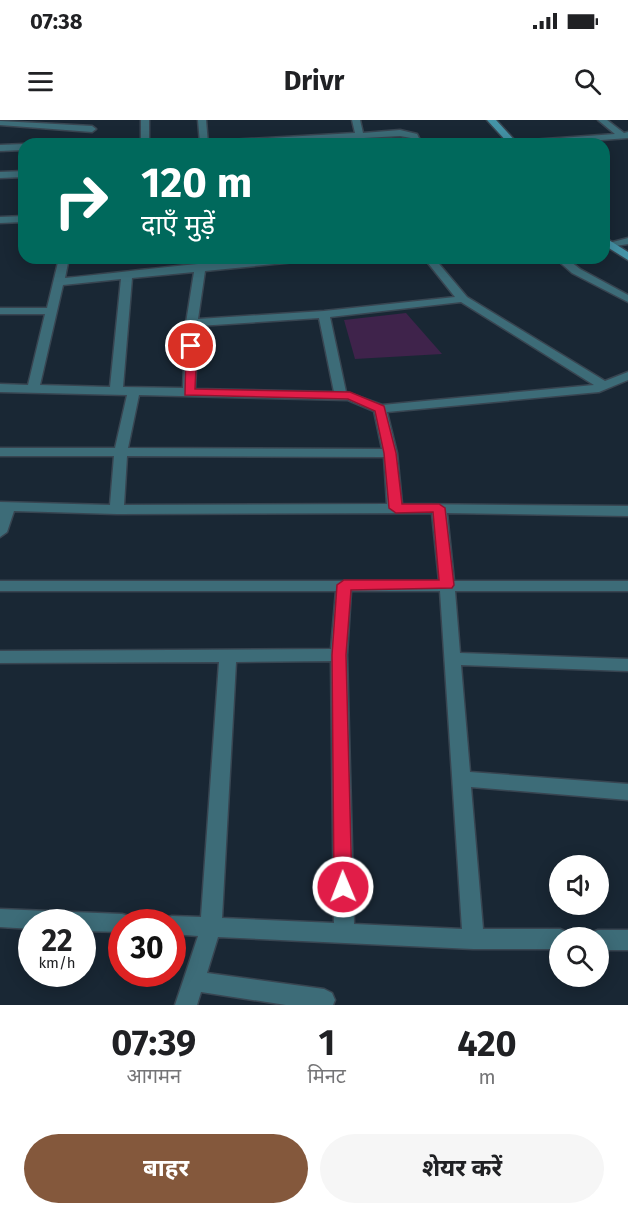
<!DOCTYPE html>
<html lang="hi">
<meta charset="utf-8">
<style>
body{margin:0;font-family:"Fira Sans","Noto Sans Devanagari",sans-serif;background:#f6f6f6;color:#202124;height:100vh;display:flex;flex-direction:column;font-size:22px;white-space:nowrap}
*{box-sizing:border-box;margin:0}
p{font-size:20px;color:#757577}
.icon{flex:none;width:33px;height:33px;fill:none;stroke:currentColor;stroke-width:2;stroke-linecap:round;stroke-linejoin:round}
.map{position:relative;height:885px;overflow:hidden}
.panel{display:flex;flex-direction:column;background:#fff;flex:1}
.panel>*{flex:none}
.guide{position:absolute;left:18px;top:18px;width:592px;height:126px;border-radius:18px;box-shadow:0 3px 15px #0003;background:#00695c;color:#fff;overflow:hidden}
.tools{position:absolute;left:549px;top:735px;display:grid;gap:12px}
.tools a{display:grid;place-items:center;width:60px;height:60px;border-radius:50%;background:#fff;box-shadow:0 3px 15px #0003;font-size:30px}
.speed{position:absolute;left:18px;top:789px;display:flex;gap:12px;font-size:30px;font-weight:700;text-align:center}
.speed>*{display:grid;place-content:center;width:78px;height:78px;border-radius:50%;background:#fff;box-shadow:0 3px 15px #0003;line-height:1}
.speed small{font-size:15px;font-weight:400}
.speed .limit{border:9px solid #d22;background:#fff;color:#111}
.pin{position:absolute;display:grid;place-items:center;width:51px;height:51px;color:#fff;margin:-26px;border:3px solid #fff;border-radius:50%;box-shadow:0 2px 6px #0007}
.me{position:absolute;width:66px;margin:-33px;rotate:359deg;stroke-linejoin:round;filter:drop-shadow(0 0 4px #0008)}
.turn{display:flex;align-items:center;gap:21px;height:126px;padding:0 24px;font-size:27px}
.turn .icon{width:78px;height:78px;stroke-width:2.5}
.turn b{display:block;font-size:42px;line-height:51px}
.eta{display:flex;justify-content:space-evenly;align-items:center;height:102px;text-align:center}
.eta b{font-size:36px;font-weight:700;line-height:42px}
.button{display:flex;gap:12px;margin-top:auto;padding:12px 24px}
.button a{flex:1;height:69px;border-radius:36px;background:#84583c;color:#fff;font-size:24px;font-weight:700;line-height:69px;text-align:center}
.button a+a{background:#f6f6f6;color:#202124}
.status{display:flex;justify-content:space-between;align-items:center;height:42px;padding:0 30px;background:#fff;direction:ltr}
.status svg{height:16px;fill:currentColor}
header{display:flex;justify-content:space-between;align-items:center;height:78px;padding:0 24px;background:#fff;font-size:27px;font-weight:700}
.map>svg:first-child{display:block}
</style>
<div class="status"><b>07:38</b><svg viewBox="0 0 49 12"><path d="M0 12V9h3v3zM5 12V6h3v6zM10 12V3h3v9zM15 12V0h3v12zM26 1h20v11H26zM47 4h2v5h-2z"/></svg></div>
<header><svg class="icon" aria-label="menu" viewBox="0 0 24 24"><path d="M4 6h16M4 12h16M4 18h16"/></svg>Drivr<svg class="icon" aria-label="search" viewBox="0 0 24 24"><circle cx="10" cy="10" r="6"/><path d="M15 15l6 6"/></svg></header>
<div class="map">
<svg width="628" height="885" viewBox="0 0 628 885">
<rect width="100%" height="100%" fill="#192734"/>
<!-- green -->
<path fill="#3f234b" d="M 406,193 L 442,234 L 355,239 L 344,200 Z"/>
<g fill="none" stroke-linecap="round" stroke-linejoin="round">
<!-- minor casing -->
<g stroke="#384551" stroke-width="3">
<path id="minor" d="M 141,0 L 149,0 L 149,24 L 141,24 Z
M 198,0 L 206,0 L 208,24 L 200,24 Z
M 352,0 L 360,0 L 363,13 L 400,10 L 417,14 L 422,24 L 414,24 L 411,18 L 400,16 L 364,18 L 365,24 L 357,24 L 356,18 L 257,24 L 209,24 L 213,21 L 355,13 Z
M 598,0 L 607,0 L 624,13 L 628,12 L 628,18 L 549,24 L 514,24 L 518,21 L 615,14 Z
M 0,1 L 92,6 L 96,9 L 92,12 L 0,5 Z
M 24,24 L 24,30 L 0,31 L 0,25 Z
M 24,51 L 24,57 L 0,58 L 0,52 Z
M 24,96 L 24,102 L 0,103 L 0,97 Z
M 628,118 L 628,124 L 610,127 L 605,124 Z
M 59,138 L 69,138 L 65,158 C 147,150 228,138 310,138 L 305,141 L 205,151 L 198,199 L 324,191 L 455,177 L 424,138 L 434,138 L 467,177 L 605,261 L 628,252 L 628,260 L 599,272 L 387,292 L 397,333 L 402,384 L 628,386 L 628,396 L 447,393 L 454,461 L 628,461 L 628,471 L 455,471 L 460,533 L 628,539 L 628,551 L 461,545 L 470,652 L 628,664 L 628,680 L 471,667 L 483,809 L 560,809 L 567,812 L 570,818 L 560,818 L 560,829 L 473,829 L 218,817 L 207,853 L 324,869 L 332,873 L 335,880 L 333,885 L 286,885 L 201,872 L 197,885 L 175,885 L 198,816 L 172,814 L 172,802 L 163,802 L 165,798 L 172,796 L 201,797 L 219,542 L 0,543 L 0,531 L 331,529 L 336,471 L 0,471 L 0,461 L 439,461 L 432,393 L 117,394 L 14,391 L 7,412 L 0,417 L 0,382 L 110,385 L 114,336 L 0,336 L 0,328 L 115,328 L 127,275 L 0,272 L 0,264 L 28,265 L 45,194 L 0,194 L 0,188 L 47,188 ZM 194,152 L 186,203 L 183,268 L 123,267 L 132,158 ZM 121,159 L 110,267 L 40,265 L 63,165 ZM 461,182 L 594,265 L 382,285 L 346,272 L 330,197 ZM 319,198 L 334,272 L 195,269 L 198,206 ZM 139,275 L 348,280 L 374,291 L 382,329 L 128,328 ZM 127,336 L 384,337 L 387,384 L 124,385 ZM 351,471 L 440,471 L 462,809 L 354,804 L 347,535 ZM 331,541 L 334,803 L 222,798 L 236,542 Z
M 555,138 L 566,138 L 580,149 L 628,175 L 628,182 L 572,153 Z
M 0,789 L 122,794 L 129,796 L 132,802 L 122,802 L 122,812 L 82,811 L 82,802 L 32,802 L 32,809 L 0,807 Z
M 598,810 L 628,810 L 628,830 L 598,830 L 598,818 L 589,818 L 591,813 Z"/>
</g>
<!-- secondary casing -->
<g stroke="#384551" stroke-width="3">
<path id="secondary" d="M 487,0 L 496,0 L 518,24 L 509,24 Z
M 604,117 L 628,132 L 628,140 L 604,125 Z"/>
</g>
<!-- minor -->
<use href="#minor" fill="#3d6c78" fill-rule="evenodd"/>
<!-- secondary -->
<use href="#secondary" fill="#4493a7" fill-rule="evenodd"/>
</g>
<!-- route -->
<path fill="#e11d48" stroke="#92132f" stroke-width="1.5" d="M 191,223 L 197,226 L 195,269 L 350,272 L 384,286 L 396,333 L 402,384 L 439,384 L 445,388 L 454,465 L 452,468 L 351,470 L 346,535 L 352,767 L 350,772 L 343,775 L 337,772 L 334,767 L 332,535 L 337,465 L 344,460 L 439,460 L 433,392 L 396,393 L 389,388 L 384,333 L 375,291 L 348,279 L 185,275 L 186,226 Z"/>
</svg>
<div class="tools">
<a><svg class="icon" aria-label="sound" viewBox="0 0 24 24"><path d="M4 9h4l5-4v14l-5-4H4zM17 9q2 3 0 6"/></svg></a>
<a><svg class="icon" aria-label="search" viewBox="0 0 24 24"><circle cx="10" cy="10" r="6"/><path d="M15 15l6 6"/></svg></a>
</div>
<div class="speed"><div>22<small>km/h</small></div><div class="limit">30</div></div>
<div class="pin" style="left:191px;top:226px;background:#d93025"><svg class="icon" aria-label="arrive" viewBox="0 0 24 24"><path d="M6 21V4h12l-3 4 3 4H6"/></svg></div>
<svg class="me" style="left:343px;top:767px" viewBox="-20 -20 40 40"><circle r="17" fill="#e11d48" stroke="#fff" stroke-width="3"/><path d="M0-11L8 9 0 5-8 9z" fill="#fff"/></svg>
<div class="guide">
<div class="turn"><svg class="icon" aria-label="right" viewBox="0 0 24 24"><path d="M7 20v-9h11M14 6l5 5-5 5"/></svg><div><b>120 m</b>दाएँ मुड़ें</div></div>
</div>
</div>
<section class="panel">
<div class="eta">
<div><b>07:39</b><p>आगमन</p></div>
<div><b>1</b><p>मिनट</p></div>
<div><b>420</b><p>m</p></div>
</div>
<div class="button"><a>बाहर</a><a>शेयर करें</a></div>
</section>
